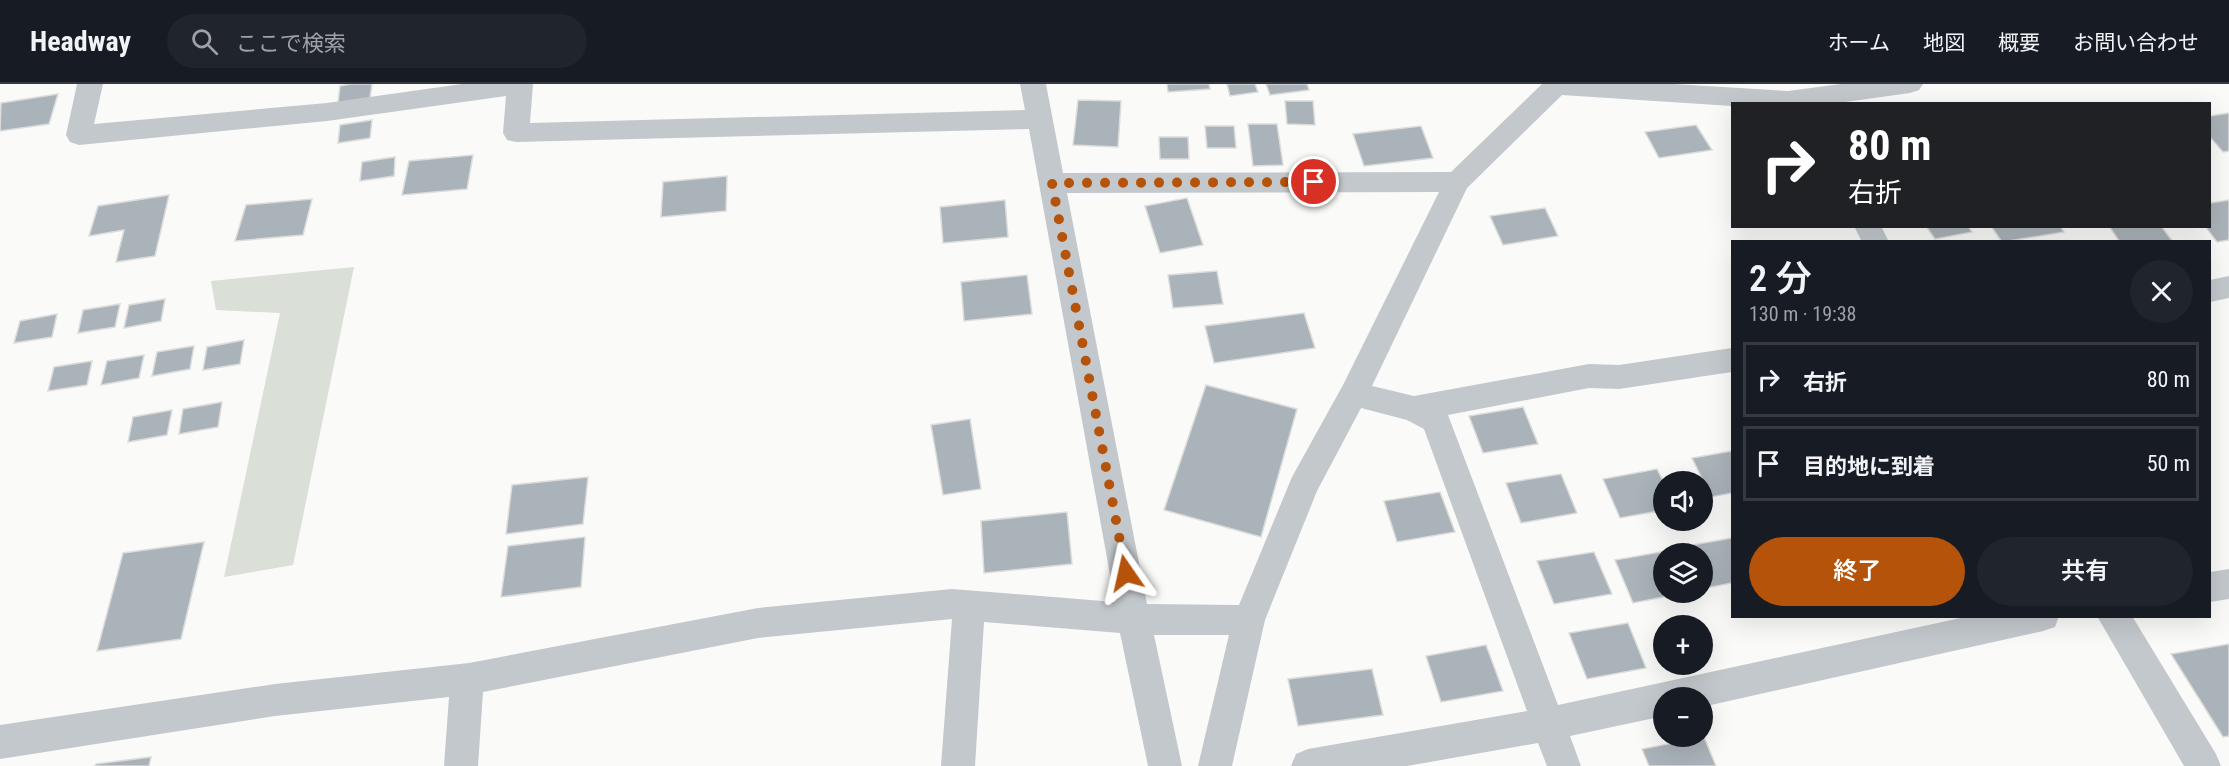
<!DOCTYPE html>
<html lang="ja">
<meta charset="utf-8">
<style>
body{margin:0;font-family:"Roboto Condensed","Noto Sans JP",sans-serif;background:#20242c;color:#f1f3f6;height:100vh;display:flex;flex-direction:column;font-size:22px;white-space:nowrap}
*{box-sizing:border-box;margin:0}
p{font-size:20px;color:#9ea1a6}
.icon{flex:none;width:33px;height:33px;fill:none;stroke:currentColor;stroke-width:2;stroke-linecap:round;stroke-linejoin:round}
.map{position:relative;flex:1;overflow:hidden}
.panel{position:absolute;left:1731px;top:156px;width:480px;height:378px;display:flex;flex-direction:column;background:#171b24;border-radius:0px;box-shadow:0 6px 24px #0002}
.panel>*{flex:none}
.banner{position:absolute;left:1731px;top:18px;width:480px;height:126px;border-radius:0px;box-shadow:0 6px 24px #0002;background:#202124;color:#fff;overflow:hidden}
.tools{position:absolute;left:1653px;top:387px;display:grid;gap:12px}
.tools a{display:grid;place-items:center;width:60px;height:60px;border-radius:50%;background:#171b24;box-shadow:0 6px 24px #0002;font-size:30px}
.pin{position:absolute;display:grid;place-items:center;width:51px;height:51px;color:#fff;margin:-26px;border:3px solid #fff;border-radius:50%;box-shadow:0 2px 6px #0007}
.me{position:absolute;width:66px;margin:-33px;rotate:349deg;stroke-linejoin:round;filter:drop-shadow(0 0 4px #0008)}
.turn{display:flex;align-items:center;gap:21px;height:126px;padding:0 18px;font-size:27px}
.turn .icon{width:78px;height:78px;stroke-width:2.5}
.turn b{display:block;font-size:42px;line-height:51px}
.round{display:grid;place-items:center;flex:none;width:63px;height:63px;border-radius:32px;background:#20242c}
.overview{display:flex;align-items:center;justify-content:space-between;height:102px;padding:0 18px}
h1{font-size:36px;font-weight:600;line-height:45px}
.cta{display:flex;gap:12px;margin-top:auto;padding:12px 18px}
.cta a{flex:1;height:69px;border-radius:36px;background:#b45309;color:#fff;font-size:24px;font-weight:600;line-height:69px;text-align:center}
.cta a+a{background:#20242c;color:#f1f3f6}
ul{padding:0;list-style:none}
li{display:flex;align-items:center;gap:18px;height:75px;margin:0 12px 9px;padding:0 6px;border:3px solid #363941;border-radius:0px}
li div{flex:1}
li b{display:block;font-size:22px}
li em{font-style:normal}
header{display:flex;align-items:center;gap:36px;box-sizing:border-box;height:84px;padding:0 30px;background:#171b24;border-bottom:2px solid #363941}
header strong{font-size:28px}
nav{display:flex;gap:33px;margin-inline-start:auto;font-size:21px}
.search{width:420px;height:54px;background:#20242c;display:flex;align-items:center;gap:15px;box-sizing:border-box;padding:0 21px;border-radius:33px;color:#9ea1a6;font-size:22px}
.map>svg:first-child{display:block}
</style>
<header>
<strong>Headway</strong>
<div class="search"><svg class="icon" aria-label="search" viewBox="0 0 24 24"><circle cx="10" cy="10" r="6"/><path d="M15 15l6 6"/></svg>ここで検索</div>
<nav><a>ホーム</a><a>地図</a><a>概要</a><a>お問い合わせ</a></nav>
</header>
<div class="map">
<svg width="2229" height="682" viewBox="0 0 2229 682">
<rect width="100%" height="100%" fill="#fafaf8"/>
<!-- green -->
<path fill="#dadfd7" d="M 354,183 L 293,481 L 224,493 L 280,229 L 216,226 L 211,197 Z"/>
<!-- building -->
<path fill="#aab3b9" stroke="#dcdcda" stroke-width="1.5" d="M 351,0 L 372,0 L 370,14 L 338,19 L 340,2 Z
M 1167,0 L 1209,0 L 1210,5 L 1168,8 Z
M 1227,0 L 1255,0 L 1258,8 L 1230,12 Z
M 1266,0 L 1307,0 L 1309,6 L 1270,11 Z
M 58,10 L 49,40 L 0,47 L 1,19 Z
M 1078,16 L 1121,17 L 1118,63 L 1073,61 Z
M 1285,17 L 1313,17 L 1315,41 L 1287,40 Z
M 2229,29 L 2229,67 L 2223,68 L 2210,53 L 2210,32 Z
M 372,36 L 370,54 L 338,59 L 340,41 Z
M 1248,40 L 1277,40 L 1283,81 L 1253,82 Z
M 1696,41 L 1712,66 L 1659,74 L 1645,48 Z
M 1205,42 L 1234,42 L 1236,64 L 1207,64 Z
M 1421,42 L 1433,74 L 1364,82 L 1353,50 Z
M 1159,53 L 1188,53 L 1189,75 L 1160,75 Z
M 473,71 L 467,105 L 402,111 L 409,77 Z
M 395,73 L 394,92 L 360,97 L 362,78 Z
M 727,92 L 726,127 L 661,133 L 663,98 Z
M 169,111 L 155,172 L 116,178 L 124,146 L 89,152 L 98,122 Z
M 1187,114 L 1203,161 L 1160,169 L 1145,122 Z
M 312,115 L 303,151 L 235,157 L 246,121 Z
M 1005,116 L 1008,153 L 943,159 L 940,123 Z
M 2229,116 L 2229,156 L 2217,158 L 2205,142 L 2210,142 L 2210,119 Z
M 1545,124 L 1558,152 L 1503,161 L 1490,132 Z
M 1926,142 L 1968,142 L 1972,148 L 1935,155 Z
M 1991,142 L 2060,142 L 2064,148 L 2002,158 Z
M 2109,142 L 2161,142 L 2173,158 L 2120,158 Z
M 1217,187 L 1223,220 L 1173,224 L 1168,191 Z
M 1027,191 L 1032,230 L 964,237 L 961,198 Z
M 165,215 L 161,237 L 124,244 L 129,221 Z
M 120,220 L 115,243 L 78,249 L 83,226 Z
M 1304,229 L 1315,264 L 1214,279 L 1205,242 Z
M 57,230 L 52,253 L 14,259 L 20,237 Z
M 244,256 L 240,280 L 203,286 L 207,263 Z
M 194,262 L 190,285 L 152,292 L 157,268 Z
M 144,271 L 139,294 L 101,301 L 107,277 Z
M 92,277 L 87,301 L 48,307 L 54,283 Z
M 1206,301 L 1297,325 L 1261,453 L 1164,426 Z
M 222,318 L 218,343 L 179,350 L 183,325 Z
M 1523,323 L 1538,360 L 1483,369 L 1469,332 Z
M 172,326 L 167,351 L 128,358 L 133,333 Z
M 970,335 L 981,405 L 943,411 L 931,341 Z
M 1732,367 L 1732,409 L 1711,413 L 1692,374 Z
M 1657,385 L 1664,399 L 1664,426 L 1620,434 L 1603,395 Z
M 1561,390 L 1577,429 L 1521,439 L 1506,399 Z
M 588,393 L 583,440 L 506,450 L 512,401 Z
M 1440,408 L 1455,448 L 1397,458 L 1384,417 Z
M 1067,428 L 1072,480 L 984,489 L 981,437 Z
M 585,453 L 581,503 L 501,513 L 508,462 Z
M 1732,454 L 1732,499 L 1706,504 L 1702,496 L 1702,470 L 1690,470 L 1687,462 Z
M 204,458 L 181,555 L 97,567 L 123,469 Z
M 1672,466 L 1673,470 L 1664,470 L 1664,508 L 1689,508 L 1633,519 L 1615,476 Z
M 1594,468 L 1612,510 L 1554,520 L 1537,477 Z
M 1628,539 L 1646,584 L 1587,595 L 1569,549 Z
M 2229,560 L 2229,652 L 2223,653 L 2171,570 Z
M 1486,561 L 1503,607 L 1441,618 L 1426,572 Z
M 1372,585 L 1383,631 L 1298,642 L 1288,595 Z
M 1704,653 L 1716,682 L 1649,682 L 1642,665 Z
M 151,673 L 149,682 L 95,682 L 96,680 Z"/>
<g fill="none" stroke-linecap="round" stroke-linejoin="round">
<!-- street -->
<path fill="#c3c8cc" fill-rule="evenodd" d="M 77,0 L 103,0 L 94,40 L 327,19 L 462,0 L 533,0 L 530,39 L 1025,26 L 1020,0 L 1046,0 L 1063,89 L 1451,88 L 1542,0 L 1674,0 L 1788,7 L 1841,0 L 1923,0 L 1919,6 L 1910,9 L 1831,20 L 1732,20 L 1732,22 L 1562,11 L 1467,104 L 1372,302 L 1414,312 L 1589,280 L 1619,281 L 1732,264 L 1732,288 L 1619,305 L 1589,304 L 1448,331 L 1558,621 L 1970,532 L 2059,532 L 2055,543 L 2043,547 L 1702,623 L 1702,614 L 1664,614 L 1664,632 L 1570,652 L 1581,682 L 1547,682 L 1538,659 L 1407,682 L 1291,682 L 1296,670 L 1308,665 L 1527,627 L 1424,345 L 1407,336 L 1361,324 L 1317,407 L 1265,536 L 1232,682 L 1198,682 L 1229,551 L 1154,551 L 1182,682 L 1148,682 L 1120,549 L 984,538 L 975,682 L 941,682 L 952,535 L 758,554 L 483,608 L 478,682 L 444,682 L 449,613 L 275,632 L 0,675 L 0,641 L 275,600 L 469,579 L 758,524 L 952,505 L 1115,518 L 1029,45 L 516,58 L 507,56 L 503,49 L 506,12 L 327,37 L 79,61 L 70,58 L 66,51 ZM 1439,108 L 1343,301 L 1292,393 L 1239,521 L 1147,520 L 1067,109 Z
M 1854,142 L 1881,142 L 1889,158 L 1862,158 Z
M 2229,192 L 2229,214 L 2210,218 L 2210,196 Z
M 2229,485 L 2229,515 L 2210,518 L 2210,488 Z
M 2097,532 L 2132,532 L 2216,670 L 2221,682 L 2184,682 Z"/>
</g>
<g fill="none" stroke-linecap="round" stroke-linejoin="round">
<!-- route -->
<path stroke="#b45309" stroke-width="10" stroke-dasharray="0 18" d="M 1126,489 L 1052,99 L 1314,98"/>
</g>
</svg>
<div class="tools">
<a><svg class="icon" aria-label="sound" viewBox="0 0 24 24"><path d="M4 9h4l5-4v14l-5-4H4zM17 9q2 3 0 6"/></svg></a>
<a><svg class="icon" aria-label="layers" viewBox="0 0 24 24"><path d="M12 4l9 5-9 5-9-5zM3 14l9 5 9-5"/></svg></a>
<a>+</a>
<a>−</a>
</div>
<div class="pin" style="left:1314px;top:98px;background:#d93025"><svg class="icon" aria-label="arrive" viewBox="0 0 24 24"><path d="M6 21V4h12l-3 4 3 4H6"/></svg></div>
<svg class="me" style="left:1126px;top:489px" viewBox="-20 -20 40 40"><path d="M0-17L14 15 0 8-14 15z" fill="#b45309" stroke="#fff" stroke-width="4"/></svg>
<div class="banner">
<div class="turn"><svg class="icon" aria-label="right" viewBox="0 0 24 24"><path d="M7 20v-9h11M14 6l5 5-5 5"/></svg><div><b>80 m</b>右折</div></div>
</div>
<section class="panel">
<div class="overview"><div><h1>2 分</h1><p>130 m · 19:38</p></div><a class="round"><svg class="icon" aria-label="close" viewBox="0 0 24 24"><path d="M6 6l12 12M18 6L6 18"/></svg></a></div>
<ul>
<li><svg class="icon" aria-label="right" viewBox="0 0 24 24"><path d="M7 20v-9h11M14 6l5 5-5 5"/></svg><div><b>右折</b></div><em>80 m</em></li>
<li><svg class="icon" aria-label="arrive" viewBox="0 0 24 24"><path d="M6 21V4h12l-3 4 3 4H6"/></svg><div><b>目的地に到着</b></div><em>50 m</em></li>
</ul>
<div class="cta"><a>終了</a><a>共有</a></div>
</section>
</div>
